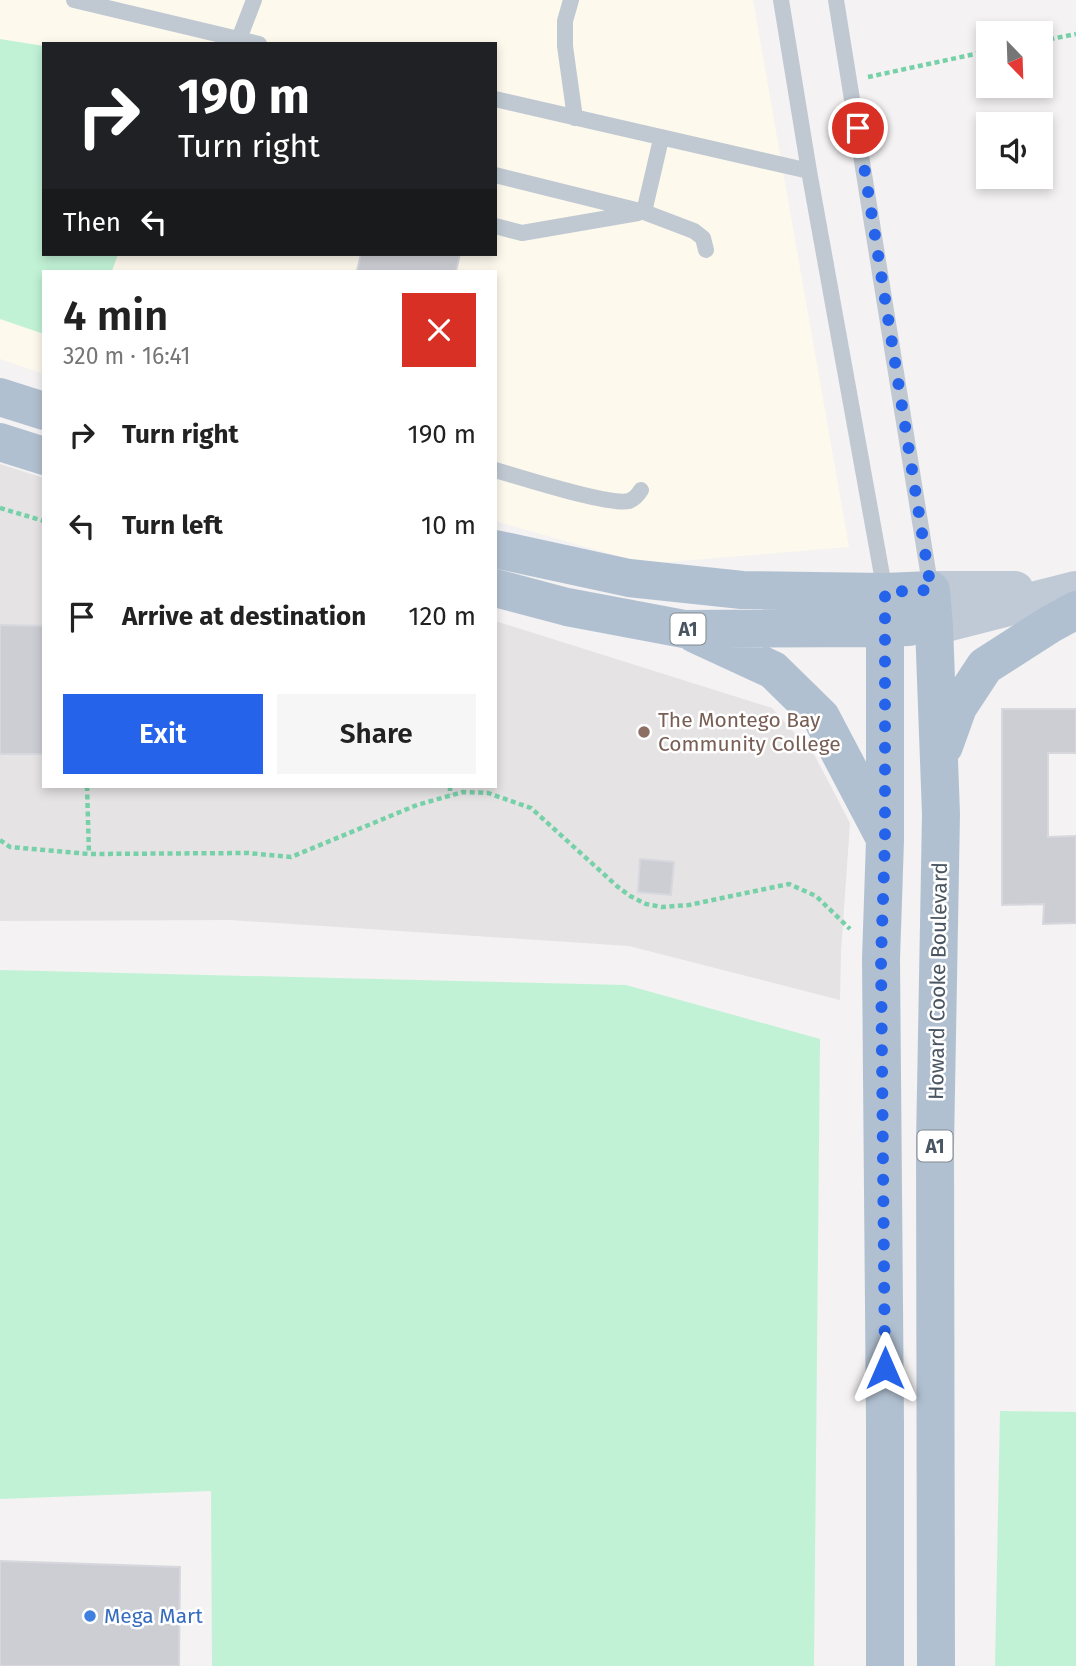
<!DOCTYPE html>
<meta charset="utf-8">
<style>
body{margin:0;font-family:"Fira Sans",sans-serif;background:#f6f6f6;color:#222;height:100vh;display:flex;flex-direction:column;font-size:26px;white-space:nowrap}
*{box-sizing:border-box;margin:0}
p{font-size:23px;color:#767676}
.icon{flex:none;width:38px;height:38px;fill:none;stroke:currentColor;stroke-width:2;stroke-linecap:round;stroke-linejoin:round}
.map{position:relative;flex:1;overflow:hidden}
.side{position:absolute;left:42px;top:270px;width:455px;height:518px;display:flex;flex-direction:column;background:#fff;border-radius:0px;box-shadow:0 4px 10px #0003}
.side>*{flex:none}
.guide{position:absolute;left:42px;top:42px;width:455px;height:214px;border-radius:0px;box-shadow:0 4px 10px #0003;background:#202124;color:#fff;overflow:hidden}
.needle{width:46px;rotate:157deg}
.tools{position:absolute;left:976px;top:21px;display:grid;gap:14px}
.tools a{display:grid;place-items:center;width:77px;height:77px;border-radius:0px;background:#fff;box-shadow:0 4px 10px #0003;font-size:35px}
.pin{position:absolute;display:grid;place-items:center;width:60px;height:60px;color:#fff;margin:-30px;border:4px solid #fff;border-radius:50%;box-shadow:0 2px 7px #0007}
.me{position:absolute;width:77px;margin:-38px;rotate:0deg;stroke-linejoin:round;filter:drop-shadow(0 0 5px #0008)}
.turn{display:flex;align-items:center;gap:24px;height:147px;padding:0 21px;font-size:32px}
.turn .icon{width:91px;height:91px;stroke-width:2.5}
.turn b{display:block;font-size:49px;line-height:60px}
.then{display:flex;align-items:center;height:66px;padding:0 21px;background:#0003;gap:14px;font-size:26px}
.round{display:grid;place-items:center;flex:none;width:74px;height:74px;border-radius:0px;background:#f6f6f6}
.head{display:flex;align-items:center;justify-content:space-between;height:119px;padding:0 21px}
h1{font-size:42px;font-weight:600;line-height:52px}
.primary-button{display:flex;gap:14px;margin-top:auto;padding:14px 21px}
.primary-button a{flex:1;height:80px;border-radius:0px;background:#2563eb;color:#fff;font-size:28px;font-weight:600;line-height:80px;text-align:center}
.primary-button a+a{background:#f6f6f6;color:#222}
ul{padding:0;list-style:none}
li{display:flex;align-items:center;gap:21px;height:91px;padding:0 21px}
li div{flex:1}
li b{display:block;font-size:26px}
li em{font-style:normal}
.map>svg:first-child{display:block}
</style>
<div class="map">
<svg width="1076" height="1666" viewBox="0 0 1076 1666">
<rect width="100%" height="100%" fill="#f4f2f2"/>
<!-- commercial -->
<path fill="#fdf9ed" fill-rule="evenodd" d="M 0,0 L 753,0 L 849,547 L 646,564 L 495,521 L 495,271 L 44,271 L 44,374 L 0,359 ZM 44,44 L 495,44 L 495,254 L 44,254 Z"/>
<!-- education -->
<path fill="#e5e3e4" d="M 0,464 L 44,478 L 44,786 L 495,786 L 495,621 L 772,708 L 815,756 L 850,823 L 841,951 L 840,1000 L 629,946 L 230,920 L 0,921 Z"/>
<!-- green -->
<path fill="#c1f2d6" d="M 0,39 L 44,46 L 44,254 L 118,254 L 112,271 L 44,271 L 44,334 L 0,319 Z
M 0,970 L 626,985 L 820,1039 L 814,1666 L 212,1666 L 211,1491 L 0,1499 Z
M 1000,1411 L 1076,1412 L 1076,1666 L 995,1666 Z"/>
<!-- building -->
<path fill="#ccced4" stroke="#d6d8de" stroke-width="2" d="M 361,254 L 460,254 L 456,271 L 357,271 Z
M 0,625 L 44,626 L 44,754 L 0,754 Z
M 1002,709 L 1076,709 L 1076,753 L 1048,753 L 1048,837 L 1076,836 L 1076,923 L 1043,924 L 1044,904 L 1002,905 Z
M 640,859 L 674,862 L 671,895 L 638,892 Z
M 0,1561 L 180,1567 L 179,1666 L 0,1666 Z"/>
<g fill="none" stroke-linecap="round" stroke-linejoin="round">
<!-- path -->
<path stroke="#77d1a8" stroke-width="4.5" stroke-dasharray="5 3.5" stroke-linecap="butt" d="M 1041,41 L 1076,34
M 868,77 L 989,51
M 0,508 L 44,521
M 87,786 L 89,854
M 450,786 L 450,795
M 0,840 L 10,847 L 89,854 L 248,853 L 291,857 L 417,805 L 463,792 L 488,793 L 531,808 L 618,887 L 630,896 L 646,904 L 662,907 L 689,905 L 789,884 L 816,896 L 850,929"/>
<!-- lane -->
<path stroke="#c0c9d2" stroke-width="16" d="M 74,0 L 259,44
M 571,0 L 565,21 L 565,46 L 575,118
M 781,0 L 809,171 L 885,592
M 836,0 L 931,590
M 239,39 L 254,0
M 495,99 L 809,171
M 495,175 L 644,212 L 694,231 L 703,238 L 706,250
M 644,212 L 661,139
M 495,226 L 522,233 L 638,213
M 495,470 C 520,477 609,506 629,501 C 634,499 638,495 641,490"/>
<!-- secondary -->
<path stroke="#c0cad6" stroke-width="38" d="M 931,590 L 1015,590
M 934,626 L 1076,590"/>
<!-- primary -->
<path stroke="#b1c0d1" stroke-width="38" d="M 0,397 L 44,411
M 0,442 L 44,456
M 495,549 L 629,578 L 742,590 L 885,592 L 931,590 L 934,626 L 941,814 L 935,1145 L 936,1666
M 495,588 L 567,607 L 684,629 L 885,628 L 909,627
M 885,592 L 885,840 L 881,959 L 885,1422 L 885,1666
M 695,634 L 773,670 L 821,717 L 883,835
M 944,746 L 958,707 L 985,666 L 1049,625 L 1076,610"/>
</g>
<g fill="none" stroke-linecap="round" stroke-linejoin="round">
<!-- route -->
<path stroke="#2563eb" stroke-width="12" stroke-dasharray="0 21.6" d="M 858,128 L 931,590 L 885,592 L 885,840 L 881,959 L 885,1368"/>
</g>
<!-- markers -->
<circle fill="#8d6e63" stroke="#fff" stroke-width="2.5" cx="644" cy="732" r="7"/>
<circle fill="#3f7fe0" stroke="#fff" stroke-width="2.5" cx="90" cy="1616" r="7"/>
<g text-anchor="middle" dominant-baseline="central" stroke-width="5" stroke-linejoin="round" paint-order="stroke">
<!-- shield labels -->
<g fill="#fff" stroke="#808890" stroke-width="2">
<rect x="670.5" y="613.5" width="35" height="31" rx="5"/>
<rect x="917.5" y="1130.5" width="35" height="31" rx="5"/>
</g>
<g font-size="19" font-weight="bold" fill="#495561">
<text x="688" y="629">A1</text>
<text x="935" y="1146">A1</text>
</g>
<!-- education labels -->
<g font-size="21" fill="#785e54" stroke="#fff" text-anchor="start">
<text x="658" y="720">The Montego Bay<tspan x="658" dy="24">Community College</tspan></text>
</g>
<!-- street labels -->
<g font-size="21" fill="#495561" stroke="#fff">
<text transform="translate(938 981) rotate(-89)">Howard Cooke Boulevard</text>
</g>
<!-- shop labels -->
<g font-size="21" fill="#366cbe" stroke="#fff" text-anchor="start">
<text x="104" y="1616">Mega Mart</text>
</g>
</g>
</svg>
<div class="tools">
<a><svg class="needle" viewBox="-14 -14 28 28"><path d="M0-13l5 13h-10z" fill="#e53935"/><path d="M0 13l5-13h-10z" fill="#767676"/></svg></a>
<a><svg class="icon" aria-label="sound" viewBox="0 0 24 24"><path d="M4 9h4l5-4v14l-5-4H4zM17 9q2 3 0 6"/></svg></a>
</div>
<div class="pin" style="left:858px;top:128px;background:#d93025"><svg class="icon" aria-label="arrive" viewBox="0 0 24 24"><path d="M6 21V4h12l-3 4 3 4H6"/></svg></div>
<svg class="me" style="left:885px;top:1368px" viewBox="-20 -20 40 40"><path d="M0-17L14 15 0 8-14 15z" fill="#2563eb" stroke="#fff" stroke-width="4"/></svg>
<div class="guide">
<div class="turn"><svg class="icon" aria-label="right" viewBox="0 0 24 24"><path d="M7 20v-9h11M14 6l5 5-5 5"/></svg><div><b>190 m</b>Turn right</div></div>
<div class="then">Then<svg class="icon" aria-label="left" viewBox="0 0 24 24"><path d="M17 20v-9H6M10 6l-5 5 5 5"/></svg></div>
</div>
<section class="side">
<div class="head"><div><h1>4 min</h1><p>320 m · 16:41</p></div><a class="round" style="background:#d93025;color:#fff"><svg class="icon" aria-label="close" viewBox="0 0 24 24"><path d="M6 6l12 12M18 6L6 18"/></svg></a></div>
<ul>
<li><svg class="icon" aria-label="right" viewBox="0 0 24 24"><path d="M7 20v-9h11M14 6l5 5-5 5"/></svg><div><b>Turn right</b></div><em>190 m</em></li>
<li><svg class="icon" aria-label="left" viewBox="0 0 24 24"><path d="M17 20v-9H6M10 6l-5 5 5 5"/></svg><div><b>Turn left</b></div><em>10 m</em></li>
<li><svg class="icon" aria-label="arrive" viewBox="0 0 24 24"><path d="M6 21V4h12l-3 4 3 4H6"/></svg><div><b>Arrive at destination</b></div><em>120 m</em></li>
</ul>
<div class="primary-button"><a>Exit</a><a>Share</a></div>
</section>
</div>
